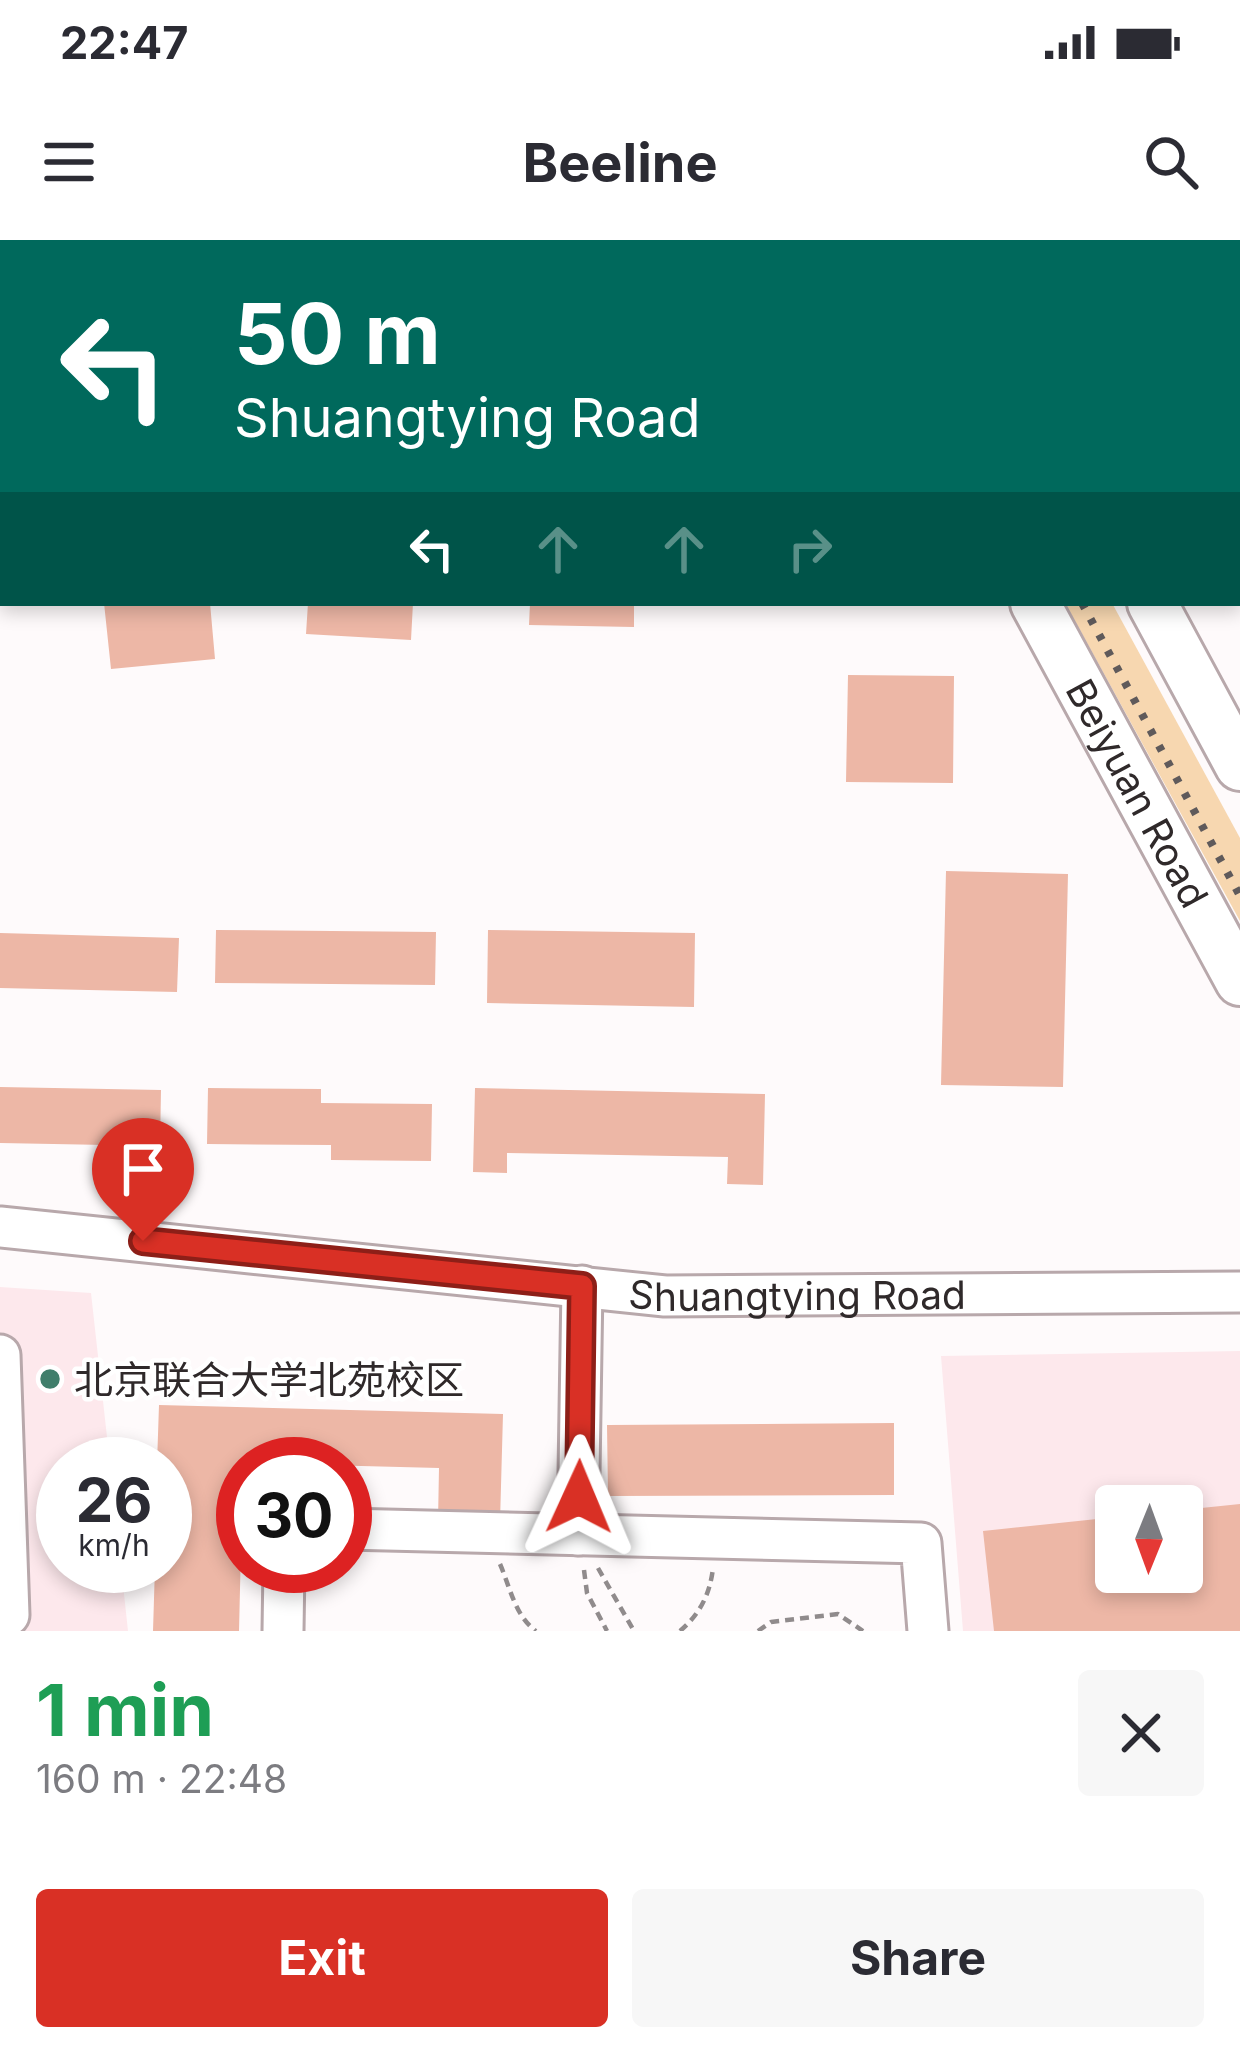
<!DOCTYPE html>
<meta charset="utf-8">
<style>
body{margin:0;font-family:Inter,"Noto Sans SC",sans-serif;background:#f7f7f7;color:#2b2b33;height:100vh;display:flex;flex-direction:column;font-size:45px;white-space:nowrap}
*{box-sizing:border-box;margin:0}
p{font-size:39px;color:#7c7c81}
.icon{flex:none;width:66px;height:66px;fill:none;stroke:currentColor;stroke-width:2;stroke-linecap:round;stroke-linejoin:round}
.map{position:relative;height:1391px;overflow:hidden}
.panel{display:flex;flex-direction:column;background:#fff;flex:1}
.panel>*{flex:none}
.hud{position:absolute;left:0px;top:0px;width:1242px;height:366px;box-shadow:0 6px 18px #0003;background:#00695c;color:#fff;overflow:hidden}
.needle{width:78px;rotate:181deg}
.buttons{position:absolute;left:1095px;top:1245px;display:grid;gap:24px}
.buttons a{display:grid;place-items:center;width:108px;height:108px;border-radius:12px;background:#fff;box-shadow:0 6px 18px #0003;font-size:60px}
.speed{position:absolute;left:36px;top:1197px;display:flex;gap:24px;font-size:60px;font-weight:700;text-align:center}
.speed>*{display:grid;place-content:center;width:156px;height:156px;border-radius:50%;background:#fff;box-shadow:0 6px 18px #0003;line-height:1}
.speed small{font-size:30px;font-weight:400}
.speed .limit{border:18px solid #d22;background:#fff;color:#111}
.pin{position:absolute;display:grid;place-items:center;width:102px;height:102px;color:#fff;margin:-123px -51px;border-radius:50% 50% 50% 0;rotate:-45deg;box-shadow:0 0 12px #0007}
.pin .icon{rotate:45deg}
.me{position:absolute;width:132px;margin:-66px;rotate:1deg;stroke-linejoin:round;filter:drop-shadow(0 0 9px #0008)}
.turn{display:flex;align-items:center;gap:42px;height:252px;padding:0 36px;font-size:54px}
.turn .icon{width:156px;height:156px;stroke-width:2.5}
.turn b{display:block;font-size:84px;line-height:102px}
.lanes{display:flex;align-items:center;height:114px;padding:0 36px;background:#0003;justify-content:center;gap:60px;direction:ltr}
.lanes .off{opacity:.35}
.round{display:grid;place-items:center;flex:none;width:126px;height:126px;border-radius:12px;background:#f7f7f7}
.headline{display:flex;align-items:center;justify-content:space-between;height:204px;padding:0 36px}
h1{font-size:72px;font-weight:700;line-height:90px;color:#1e9e55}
.action{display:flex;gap:24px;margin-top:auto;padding:24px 36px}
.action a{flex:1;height:138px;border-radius:12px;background:#d93025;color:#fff;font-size:48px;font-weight:700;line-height:138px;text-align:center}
.action a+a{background:#f7f7f7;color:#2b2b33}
.status{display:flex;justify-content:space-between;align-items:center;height:84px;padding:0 60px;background:#fff;direction:ltr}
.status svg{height:33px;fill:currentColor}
header{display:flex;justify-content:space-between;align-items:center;height:156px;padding:0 36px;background:#fff;font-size:54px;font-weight:700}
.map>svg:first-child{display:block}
</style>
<div class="status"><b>22:47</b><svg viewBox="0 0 49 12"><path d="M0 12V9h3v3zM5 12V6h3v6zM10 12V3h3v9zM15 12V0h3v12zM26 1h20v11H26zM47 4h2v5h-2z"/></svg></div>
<header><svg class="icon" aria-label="menu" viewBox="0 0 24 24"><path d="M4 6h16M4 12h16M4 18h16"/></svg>Beeline<svg class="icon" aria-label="search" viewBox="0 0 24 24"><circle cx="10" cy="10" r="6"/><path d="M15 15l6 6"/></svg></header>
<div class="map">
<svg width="1240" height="1391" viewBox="0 0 1240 1391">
<rect width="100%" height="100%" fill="#fefafb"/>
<!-- built -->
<path fill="#fde8ec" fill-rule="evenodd" d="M 0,1047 L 91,1053 L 110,1224 L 63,1224 L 63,1326 L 121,1326 L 128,1391 L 0,1391 Z
M 1240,1111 L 1240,1391 L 963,1391 L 941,1116 ZM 1116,1266 L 1182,1266 L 1182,1332 L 1116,1332 Z"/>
<!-- green -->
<path fill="#f7d7b0" d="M 1065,363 L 1112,363 L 1240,598 L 1240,681 Z"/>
<!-- building -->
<path fill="#edb7a6" d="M 104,363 L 210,363 L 215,419 L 111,429 Z
M 308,363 L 413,363 L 411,400 L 306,394 Z
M 530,363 L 634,363 L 634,387 L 529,385 Z
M 848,435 L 954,436 L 953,543 L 846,542 Z
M 946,631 L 1068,634 L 1063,847 L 941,845 Z
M 216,690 L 436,692 L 435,745 L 215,743 Z
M 488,690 L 695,693 L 694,767 L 487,763 Z
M 0,693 L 179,698 L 177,752 L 0,748 Z
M 0,847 L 161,850 L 160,906 L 0,903 Z
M 208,848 L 321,849 L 321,863 L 432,864 L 431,921 L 331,920 L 331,905 L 207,904 Z
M 475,848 L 765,854 L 763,945 L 727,944 L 728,917 L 507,913 L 507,933 L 473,932 Z
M 159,1165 L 503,1174 L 500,1282 L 438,1281 L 439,1228 L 243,1223 L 239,1391 L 153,1391 L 155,1326 L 165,1326 L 165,1224 L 157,1224 Z
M 894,1183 L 894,1255 L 608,1256 L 607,1185 Z
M 1240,1264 L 1240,1391 L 994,1391 L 983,1291 L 1116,1277 L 1116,1332 L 1182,1332 L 1182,1270 Z"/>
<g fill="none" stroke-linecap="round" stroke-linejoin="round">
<!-- minor casing -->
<g stroke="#b8a8ab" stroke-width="45">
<g id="minor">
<path d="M 1200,0 L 1201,3"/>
<path d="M 607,3 L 637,0"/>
<path d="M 0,63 L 3,62"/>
<path d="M 1239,118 L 1240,120"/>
<path id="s1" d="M 0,987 L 665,1056 L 1240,1052"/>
<path d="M 0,1115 L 9,1375 L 0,1376"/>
<path d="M 345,1289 L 921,1303 L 928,1391"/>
<path d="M 578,1295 L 582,1046"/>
<path d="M 283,1391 L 284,1326"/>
</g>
</g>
<!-- major casing -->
<g stroke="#b8a8ab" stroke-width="54">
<g id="major">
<path d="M 901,0 L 902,3"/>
<path d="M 994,0 L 995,3"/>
<path id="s2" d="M 1035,363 L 1240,741"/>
<path d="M 1152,363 L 1240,526"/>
</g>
</g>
<!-- path -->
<path stroke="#908b8c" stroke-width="4.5" stroke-dasharray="9 6" stroke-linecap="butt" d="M 500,1324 C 510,1347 515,1376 536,1391
M 598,1328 L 634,1391
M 584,1330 L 587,1353 L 607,1391
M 680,1391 C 700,1374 710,1354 713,1328
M 758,1391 L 771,1382 L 838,1374 L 863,1391"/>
<!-- minor -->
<use href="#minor" stroke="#fff" stroke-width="39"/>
<!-- major -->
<use href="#major" stroke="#fff" stroke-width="48"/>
<!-- rail -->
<path stroke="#5f5a5b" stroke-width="8" stroke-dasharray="6 12" stroke-linecap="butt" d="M 931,0 L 932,3
M 952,0 L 953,3
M 1082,363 L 1240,656"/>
</g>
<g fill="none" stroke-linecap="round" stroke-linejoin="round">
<!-- route casing -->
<g stroke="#8d1f18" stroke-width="30">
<path id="route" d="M 143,1001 L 582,1046 L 579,1257"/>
</g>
<!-- route -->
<use href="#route" stroke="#d93025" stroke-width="21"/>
</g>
<!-- markers -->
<circle fill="#407e6b" stroke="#fff" stroke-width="4.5" cx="50" cy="1139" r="12"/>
<g text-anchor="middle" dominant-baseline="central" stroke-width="9" stroke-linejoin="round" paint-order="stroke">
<!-- street labels -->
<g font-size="39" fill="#2f292a" stroke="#fff">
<text stroke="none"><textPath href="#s2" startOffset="216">Beiyuan Road</textPath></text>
<text stroke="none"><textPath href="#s1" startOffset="801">Shuangtying Road</textPath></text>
</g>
<!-- poi labels -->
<g font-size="39" fill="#2f292a" stroke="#fff" text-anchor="start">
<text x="74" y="1139">北京联合大学北苑校区</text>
</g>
</g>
</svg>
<div class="buttons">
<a><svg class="needle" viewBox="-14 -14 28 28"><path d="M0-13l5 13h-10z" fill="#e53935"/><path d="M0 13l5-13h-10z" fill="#7c7c81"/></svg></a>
</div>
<div class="speed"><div>26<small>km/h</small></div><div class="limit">30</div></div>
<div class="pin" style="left:143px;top:1001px;background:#d93025"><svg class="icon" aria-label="arrive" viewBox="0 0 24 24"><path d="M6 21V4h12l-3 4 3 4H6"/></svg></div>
<svg class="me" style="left:579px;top:1257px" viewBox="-20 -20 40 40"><path d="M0-17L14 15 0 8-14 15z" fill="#d93025" stroke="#fff" stroke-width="4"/></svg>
<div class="hud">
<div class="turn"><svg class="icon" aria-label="left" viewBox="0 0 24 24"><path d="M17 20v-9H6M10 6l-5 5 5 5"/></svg><div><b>50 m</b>Shuangtying Road</div></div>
<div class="lanes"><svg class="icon" aria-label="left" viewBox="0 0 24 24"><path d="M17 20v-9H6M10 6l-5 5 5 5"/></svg><svg class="icon off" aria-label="ahead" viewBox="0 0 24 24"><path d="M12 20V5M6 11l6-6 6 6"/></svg><svg class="icon off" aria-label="ahead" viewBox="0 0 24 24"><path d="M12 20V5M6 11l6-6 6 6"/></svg><svg class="icon off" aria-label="right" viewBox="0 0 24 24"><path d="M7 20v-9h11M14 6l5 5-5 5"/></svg></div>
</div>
</div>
<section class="panel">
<div class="headline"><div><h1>1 min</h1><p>160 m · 22:48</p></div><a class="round"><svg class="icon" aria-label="close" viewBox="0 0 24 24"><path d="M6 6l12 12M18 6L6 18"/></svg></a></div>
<div class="action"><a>Exit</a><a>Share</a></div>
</section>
